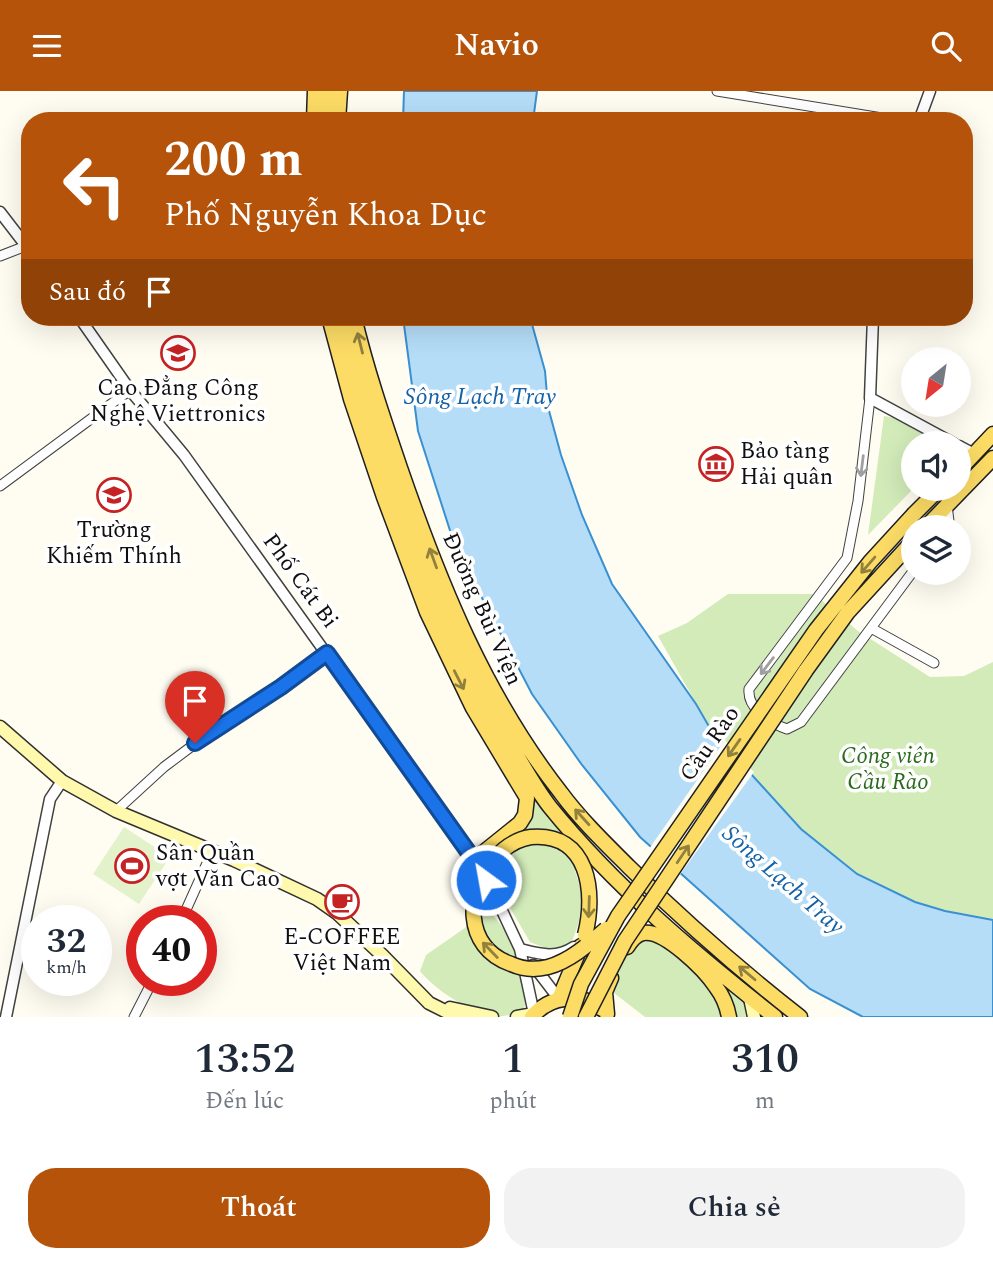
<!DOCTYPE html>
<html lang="vi">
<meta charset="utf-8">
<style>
body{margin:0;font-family:Spectral,serif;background:#f2f2f3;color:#1f2937;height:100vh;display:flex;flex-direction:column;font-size:26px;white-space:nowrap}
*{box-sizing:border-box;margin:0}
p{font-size:23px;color:#747a83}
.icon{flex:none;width:38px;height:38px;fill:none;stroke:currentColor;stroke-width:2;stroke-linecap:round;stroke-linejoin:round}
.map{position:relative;height:926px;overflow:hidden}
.sheet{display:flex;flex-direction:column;background:#fff;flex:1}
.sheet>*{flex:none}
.guide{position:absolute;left:21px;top:21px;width:952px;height:214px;border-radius:28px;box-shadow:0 7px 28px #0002;background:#b45309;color:#fff;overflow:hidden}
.needle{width:46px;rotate:210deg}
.fabs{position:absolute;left:901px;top:256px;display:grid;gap:14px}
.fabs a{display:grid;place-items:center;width:70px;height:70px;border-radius:50%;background:#fff;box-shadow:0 7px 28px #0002;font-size:35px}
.speed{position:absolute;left:21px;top:814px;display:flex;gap:14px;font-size:35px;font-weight:700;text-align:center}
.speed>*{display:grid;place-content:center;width:91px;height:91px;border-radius:50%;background:#fff;box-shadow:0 7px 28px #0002;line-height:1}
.speed small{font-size:18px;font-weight:400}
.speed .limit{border:10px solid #d22;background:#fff;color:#111}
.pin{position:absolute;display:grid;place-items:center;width:60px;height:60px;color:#fff;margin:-72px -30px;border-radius:50% 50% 50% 0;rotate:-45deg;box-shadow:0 0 7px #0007}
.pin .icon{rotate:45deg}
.me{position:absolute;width:77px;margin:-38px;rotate:328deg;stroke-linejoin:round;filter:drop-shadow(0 0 5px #0008)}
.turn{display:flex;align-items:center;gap:24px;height:147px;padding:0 28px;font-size:32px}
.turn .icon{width:91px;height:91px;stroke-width:2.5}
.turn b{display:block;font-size:49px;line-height:60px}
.then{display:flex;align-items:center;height:66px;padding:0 28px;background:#0003;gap:14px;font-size:26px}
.eta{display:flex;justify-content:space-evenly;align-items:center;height:119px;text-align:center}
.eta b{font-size:42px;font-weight:600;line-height:49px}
.action{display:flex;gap:14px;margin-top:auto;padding:14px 28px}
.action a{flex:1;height:80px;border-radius:28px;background:#b45309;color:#fff;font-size:28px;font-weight:600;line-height:80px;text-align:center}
.action a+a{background:#f2f2f3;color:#1f2937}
header{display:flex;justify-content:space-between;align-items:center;height:91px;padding:0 28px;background:#b45309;color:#fff;font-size:32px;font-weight:600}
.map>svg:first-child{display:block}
</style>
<header><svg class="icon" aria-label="menu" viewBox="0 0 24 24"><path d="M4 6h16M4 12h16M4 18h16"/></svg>Navio<svg class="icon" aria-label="search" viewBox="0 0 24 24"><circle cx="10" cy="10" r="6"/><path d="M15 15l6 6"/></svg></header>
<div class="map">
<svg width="993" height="926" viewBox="0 0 993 926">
<rect width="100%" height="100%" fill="#fffdf2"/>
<!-- green -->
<path fill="#d2ebb9" d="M 884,325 L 905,329 L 938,352 L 914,352 L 914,397 L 868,444 Z
M 728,503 L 814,503 L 858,540 L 930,586 L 964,585 L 993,571 L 993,829 L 945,820 L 915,811 L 857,783 L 824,759 L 800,738 L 711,639 L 658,545 L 687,532 Z
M 531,703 L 569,747 L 573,773 L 582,803 L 579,831 L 573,848 L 565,856 L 550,859 L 530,851 L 485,774 L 525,735 L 534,721 Z
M 485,823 L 492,823 C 511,842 533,895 523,921 C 512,924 500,926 490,925 C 468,920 433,897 420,880 L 426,864 Z
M 647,833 L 668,841 L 743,907 L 746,926 L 645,926 L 614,902 L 608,888 L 637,836 Z"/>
<!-- pitch -->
<path fill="#e4f2cc" d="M 124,736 L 170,766 L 139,813 L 93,783 Z"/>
<!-- water -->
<path fill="#b5ddf8" stroke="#3990d2" stroke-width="2" d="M 404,0 L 537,0 L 533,30 L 403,30 Z
M 403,226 L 530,226 L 545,280 L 548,316 L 561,364 L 582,424 L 612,493 L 696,613 L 711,639 L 801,738 L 857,783 L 915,811 L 945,820 L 993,829 L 993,926 L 863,926 L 810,898 L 640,746 L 582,674 L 532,603 L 455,455 L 418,340 Z"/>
<!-- pier -->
<path fill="#fffdf2" d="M 725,649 L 754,681 L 679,785 L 649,758 Z"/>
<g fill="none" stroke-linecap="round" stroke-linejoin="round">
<!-- minor casing -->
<g stroke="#424242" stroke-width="11">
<path id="minor" d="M 717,0 L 888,28 L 887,30
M 0,165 L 26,155
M 870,307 L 858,410 L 847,467 L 749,598 C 747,618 770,632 787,638 L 801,631 L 914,479
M 0,395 L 130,299
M 945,436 L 949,430 L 947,414
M 871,537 L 934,572
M 116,720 L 164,676 L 196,652 L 281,596 L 327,562
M 181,830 L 212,761
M 134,926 L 153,889"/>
</g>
<!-- tertiary casing -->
<g stroke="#424242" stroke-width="13">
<path id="tertiary" d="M 919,30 L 930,0
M 0,121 L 30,160
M 79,226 L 130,299 L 184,364 L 474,769 L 497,809 L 520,858 L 534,923
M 873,226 L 870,307 L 953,352
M 959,355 L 974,363
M 520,858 C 540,863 556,868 574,856
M 533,874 L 559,908
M 6,926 L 50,708 L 62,690"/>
</g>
<!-- secondary casing -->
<g stroke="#313131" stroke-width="15">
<path id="secondary" d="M 0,636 L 62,690 L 116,720 L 234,769 L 317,808 L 337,822 L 383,865 L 429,912 L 457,926
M 750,907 L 754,926
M 450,917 L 492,926
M 517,926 L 534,923"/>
</g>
<!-- primary casing -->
<g stroke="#202020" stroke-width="17">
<path id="primary" d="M 314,30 L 315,0
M 326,30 L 328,0
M 338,30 L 340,0
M 329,226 L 351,308 L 384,406 L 427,521 L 473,617 L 527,707 L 525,724 L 520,732 L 474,769
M 341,226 C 355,284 374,341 394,398 C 425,487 460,573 510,653 C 523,674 535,697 550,716 C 614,795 695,863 775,926
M 354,226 C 366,277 383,327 400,377 C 440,493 485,605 561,702 C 581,729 606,753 629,776 C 683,829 740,879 800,926
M 959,379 L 993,343
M 914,423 L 940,397
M 926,436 L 993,367
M 627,856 C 631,850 635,844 643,842 C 664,838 705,879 716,896 C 723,905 727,915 729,926
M 559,908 L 581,855
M 607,923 L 605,901 L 611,887
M 532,926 C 549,905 580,901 602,918"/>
</g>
<!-- minor -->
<use href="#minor" stroke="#fff" stroke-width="9"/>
<!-- tertiary -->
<use href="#tertiary" stroke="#fff" stroke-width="10"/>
<!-- secondary -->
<use href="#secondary" stroke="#fff9ad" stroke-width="12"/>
<!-- primary -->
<use href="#primary" stroke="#fcdc65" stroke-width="14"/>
<!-- primary-bridge casing -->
<g stroke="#202020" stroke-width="17" stroke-linecap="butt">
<path id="primary-bridge" d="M 585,844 C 596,802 589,741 531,746 C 517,748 504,757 495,767 C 465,799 463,857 511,873 C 522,878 536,879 548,876 C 570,870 589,853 606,838
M 570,926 L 581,893 L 618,825 L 816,539 L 870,471 L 914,423
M 586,926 L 625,850 L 806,579 L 848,521 L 914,449"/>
</g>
<!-- primary-bridge -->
<use href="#primary-bridge" stroke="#fcdc65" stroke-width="14"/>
</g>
<!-- one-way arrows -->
<defs><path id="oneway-shaft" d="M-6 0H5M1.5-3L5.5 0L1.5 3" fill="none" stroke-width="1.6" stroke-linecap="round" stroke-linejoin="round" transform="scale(1.75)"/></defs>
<g stroke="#91803e">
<use href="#oneway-shaft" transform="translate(360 252) rotate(-104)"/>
<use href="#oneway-shaft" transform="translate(433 467) rotate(-110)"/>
<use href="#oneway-shaft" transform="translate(868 474) rotate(131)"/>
<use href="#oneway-shaft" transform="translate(459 589) rotate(63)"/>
<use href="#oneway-shaft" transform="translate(734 657) rotate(125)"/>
<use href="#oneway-shaft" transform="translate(582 726) rotate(-132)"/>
<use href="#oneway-shaft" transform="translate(683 763) rotate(-56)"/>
<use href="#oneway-shaft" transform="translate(589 816) rotate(92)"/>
<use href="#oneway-shaft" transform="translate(490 859) rotate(-134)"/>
<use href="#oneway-shaft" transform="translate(747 882) rotate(-140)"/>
</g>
<g stroke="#9f9f9f">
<use href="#oneway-shaft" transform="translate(862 375) rotate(97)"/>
<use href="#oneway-shaft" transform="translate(767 575) rotate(127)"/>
</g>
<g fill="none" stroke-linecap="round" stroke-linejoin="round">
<!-- route casing -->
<g stroke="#114b97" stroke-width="18">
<path id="route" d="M 195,652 L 281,596 L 327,562 L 474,769 L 486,789"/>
</g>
<!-- route -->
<use href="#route" stroke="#1a73e8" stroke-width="12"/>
</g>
<!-- icons -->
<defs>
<g id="university-ring" transform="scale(1.75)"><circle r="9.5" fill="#fff" stroke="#c52224" stroke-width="1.5"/><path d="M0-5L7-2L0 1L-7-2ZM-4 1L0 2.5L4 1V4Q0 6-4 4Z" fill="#c52224"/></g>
<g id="museum-ring" transform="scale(1.75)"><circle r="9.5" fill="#fff" stroke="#c52224" stroke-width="1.5"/><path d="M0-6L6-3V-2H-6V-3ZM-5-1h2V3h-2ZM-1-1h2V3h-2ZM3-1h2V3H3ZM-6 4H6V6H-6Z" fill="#c52224"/></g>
<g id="school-ring" transform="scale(1.75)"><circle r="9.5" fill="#fff" stroke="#c52224" stroke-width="1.5"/><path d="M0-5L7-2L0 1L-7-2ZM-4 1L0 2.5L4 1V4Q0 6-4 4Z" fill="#c52224"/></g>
<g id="stadium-ring" transform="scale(1.75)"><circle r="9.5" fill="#fff" stroke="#c52224" stroke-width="1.5"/><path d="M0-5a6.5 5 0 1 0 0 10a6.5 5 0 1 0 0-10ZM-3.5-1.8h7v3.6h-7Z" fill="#c52224"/></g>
<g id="cafe-ring" transform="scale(1.75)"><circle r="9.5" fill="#fff" stroke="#c52224" stroke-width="1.5"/><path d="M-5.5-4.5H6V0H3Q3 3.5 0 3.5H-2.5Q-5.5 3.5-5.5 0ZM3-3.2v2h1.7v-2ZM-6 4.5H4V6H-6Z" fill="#c52224"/></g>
</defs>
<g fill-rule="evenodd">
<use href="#university-ring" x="178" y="262"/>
<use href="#museum-ring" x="716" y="373"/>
<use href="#school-ring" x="114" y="404"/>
<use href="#stadium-ring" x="132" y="775"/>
<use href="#cafe-ring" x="342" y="811"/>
</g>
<g text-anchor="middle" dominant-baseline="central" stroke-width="7" stroke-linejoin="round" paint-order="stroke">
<!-- poi labels -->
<g font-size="23" fill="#0f0f0f" stroke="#fff">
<text x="178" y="297">Cao Đẳng Công<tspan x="178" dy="26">Nghệ Viettronics</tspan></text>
<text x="740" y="360" text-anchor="start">Bảo tàng<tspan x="740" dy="26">Hải quân</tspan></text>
<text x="114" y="439">Trường<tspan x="114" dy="26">Khiếm Thính</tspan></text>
<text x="156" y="762" text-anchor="start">Sân Quần<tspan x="156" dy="26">vợt Văn Cao</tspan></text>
<text x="342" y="846">E-COFFEE<tspan x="342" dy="26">Việt Nam</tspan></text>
</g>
<!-- street labels -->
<g font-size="23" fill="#0f0f0f" stroke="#fff">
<text transform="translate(300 490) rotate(54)">Phố Cát Bi</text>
<text transform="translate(482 518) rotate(66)">Đường Bùi Viện</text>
<text transform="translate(710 653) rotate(-55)">Cầu Rào</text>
</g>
<!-- park labels -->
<g font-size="23" font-style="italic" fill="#2a6a1d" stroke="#fff">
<text x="888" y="665">Công viên<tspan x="888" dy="26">Cầu Rào</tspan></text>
</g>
<!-- water labels -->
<g font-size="24" font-style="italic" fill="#1361a6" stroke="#fff">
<text x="480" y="306">Sông Lạch Tray</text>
<text transform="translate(783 789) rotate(41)">Sông Lạch Tray</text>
</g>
</g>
</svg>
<div class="fabs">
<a><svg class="needle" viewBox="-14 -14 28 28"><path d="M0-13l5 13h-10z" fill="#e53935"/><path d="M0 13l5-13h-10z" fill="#747a83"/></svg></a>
<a><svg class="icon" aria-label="sound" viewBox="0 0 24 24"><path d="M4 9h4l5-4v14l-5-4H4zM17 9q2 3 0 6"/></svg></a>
<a><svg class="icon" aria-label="layers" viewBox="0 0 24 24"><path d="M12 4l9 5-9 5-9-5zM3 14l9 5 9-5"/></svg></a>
</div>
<div class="speed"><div>32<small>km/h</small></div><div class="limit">40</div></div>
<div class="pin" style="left:195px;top:652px;background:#d93025"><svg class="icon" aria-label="arrive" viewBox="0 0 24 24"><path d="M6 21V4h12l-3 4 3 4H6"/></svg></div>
<svg class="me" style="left:486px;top:789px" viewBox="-20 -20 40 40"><circle r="17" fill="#1a73e8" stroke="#fff" stroke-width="3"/><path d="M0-11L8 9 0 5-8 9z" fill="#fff"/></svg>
<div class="guide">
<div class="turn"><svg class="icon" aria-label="left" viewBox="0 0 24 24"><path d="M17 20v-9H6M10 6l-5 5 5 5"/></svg><div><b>200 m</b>Phố Nguyễn Khoa Dục</div></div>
<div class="then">Sau đó<svg class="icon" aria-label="arrive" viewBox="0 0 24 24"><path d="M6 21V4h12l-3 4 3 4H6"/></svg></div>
</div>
</div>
<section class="sheet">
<div class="eta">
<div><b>13:52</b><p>Đến lúc</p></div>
<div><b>1</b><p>phút</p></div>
<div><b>310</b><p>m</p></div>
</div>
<div class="action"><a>Thoát</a><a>Chia sẻ</a></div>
</section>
